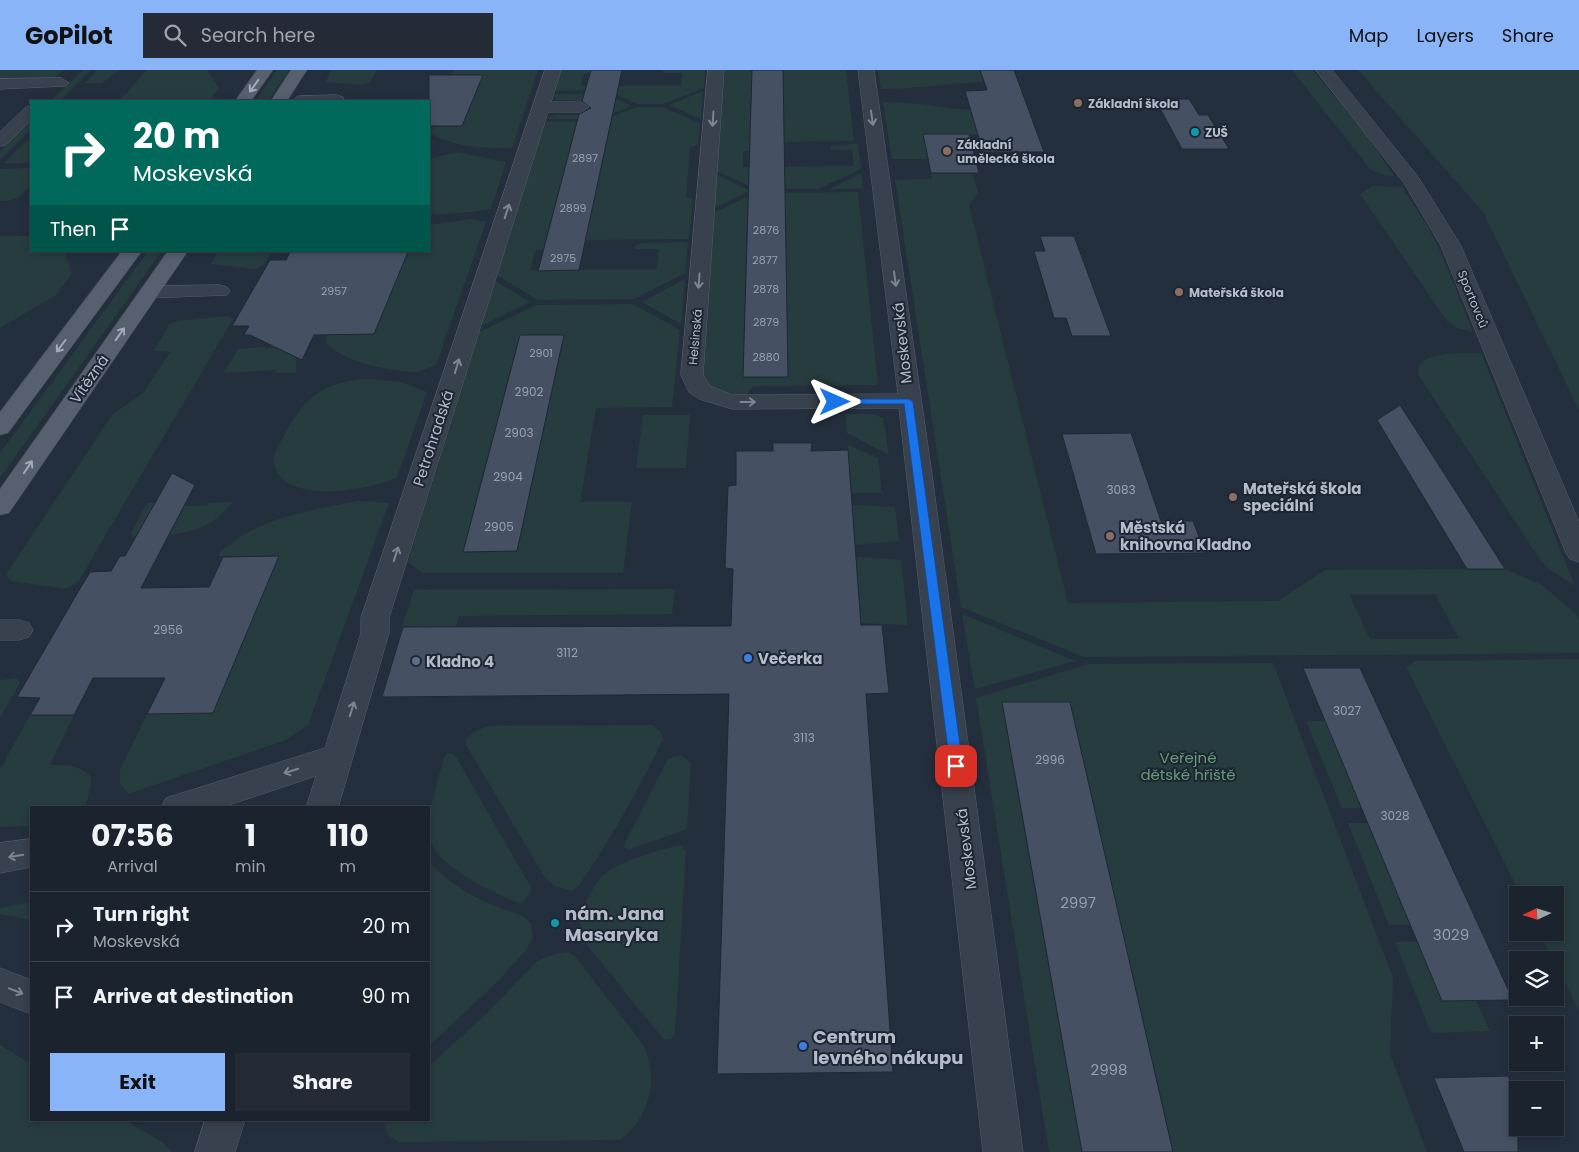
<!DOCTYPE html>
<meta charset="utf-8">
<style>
body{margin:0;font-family:Poppins,sans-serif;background:#242b36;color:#f1f3f6;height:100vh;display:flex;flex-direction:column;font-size:19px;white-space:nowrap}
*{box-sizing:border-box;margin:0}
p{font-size:16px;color:#a0a4aa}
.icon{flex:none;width:28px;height:28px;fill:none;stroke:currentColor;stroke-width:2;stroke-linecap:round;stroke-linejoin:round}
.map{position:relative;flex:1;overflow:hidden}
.panel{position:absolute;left:30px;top:736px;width:400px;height:315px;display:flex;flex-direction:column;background:#1b232e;border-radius:0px;box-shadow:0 2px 8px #0003,0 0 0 1px #39404a}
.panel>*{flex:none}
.hud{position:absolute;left:30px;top:30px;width:400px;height:152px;border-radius:0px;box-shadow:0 2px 8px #0003,0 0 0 1px #39404a;background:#00695c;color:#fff;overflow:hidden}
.needle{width:32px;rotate:266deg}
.controls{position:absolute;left:1509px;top:816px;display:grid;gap:10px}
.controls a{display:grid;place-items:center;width:55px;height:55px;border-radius:0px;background:#1b232e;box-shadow:0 2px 8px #0003,0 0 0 1px #39404a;font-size:25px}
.pin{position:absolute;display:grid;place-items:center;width:42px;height:42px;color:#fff;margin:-21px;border-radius:10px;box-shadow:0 2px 8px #0006}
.me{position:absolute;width:55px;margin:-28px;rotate:90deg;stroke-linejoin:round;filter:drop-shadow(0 0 4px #0008)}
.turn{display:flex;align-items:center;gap:18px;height:105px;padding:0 20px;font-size:22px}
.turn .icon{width:65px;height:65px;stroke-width:2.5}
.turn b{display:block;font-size:35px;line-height:42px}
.then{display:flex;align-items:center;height:48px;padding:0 20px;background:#0003;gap:10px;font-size:19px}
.eta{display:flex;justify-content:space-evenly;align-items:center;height:85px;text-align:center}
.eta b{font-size:30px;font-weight:700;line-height:35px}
.action{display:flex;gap:10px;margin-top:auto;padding:10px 20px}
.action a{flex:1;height:58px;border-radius:0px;background:#8ab4f8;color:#111;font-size:20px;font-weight:700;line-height:58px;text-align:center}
.action a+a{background:#242b36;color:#f1f3f6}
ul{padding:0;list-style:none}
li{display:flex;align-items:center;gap:15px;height:70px;padding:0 20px;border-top:1px solid #39404a}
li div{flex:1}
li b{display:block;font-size:19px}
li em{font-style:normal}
header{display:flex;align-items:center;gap:30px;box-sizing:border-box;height:70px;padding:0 25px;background:#8ab4f8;color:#111}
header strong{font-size:24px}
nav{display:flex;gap:28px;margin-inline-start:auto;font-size:18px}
.search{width:350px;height:45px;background:#242b36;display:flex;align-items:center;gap:12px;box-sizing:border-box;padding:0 18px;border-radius:0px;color:#a0a4aa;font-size:19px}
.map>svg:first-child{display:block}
</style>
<header>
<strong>GoPilot</strong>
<div class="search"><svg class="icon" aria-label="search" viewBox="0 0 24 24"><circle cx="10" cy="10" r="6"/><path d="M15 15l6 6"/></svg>Search here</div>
<nav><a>Map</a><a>Layers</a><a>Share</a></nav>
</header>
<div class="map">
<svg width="1579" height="1082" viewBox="0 0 1579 1082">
<rect width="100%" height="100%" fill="#242f3e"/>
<!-- green -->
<path fill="#263c3f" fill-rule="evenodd" d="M 0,0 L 64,0 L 52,9 L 0,11 Z
M 83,0 L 91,0 L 60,31 L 51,31 Z
M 97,0 L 120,0 L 102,13 L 85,13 Z
M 146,0 L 207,0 L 219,18 L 209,31 L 117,31 L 127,23 Z
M 277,0 L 289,0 L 268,31 L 256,31 Z
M 331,0 L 377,0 L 369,13 L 362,15 L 326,12 Z
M 454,0 L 538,0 L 512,78 C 484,79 454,77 429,63 L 429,56 L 462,56 L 483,5 L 451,5 Z
M 561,0 L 591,0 L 590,3 L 584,4 L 581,16 L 681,16 L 682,3 L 663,3 L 663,0 L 705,0 L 704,18 L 663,34 L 637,34 L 606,20 L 554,21 Z
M 721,0 L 752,0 L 749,81 L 743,81 L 743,97 L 854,96 L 852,80 L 831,80 L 830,76 L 854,74 L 858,74 L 861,99 L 818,119 L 756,119 L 714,100 Z
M 783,0 L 846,0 L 854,71 L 784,72 Z
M 878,0 L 980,0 L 984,12 C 949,13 916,19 881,19 Z
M 1292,0 L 1313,0 L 1365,64 L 1395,107 L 1380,104 L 1370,99 Z
M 1358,0 L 1579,0 L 1579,340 L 1483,142 Z
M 703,21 L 701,49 L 669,35 Z
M 603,23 L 632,36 L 597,49 L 545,49 L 555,45 L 609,44 L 587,31 L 557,30 L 553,26 L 554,24 Z
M 883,32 C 920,32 955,41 992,41 L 1000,65 L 969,65 L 928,89 L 892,89 Z
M 637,37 L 663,37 L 700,53 L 698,75 L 690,77 L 686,127 L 693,129 L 689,169 L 585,170 L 576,56 L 543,180 L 536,180 L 530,200 L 656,200 L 659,179 L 635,179 L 635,176 L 640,173 L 688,172 L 685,203 L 634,229 L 538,230 L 497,205 L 544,52 L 600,51 Z
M 31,50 L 31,59 L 0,90 L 0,81 Z
M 26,71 L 31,71 L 31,93 L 4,93 Z
M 457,82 L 506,92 L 491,139 L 472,142 L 429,145 L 429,89 Z
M 31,98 L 31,115 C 21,126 16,131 0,131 L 0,99 Z
M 714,103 L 750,121 L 711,139 Z
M 861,103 L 863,119 L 830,119 Z
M 931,103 L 972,103 L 978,122 L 969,135 L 1068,533 L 1278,531 L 1325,500 L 1505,499 L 1542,515 L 1576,544 L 1579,550 L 1579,583 L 1084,587 L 961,537 L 895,110 L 932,109 ZM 1349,524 L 1435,524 L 1459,569 L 1370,569 Z
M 1373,116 L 1402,117 L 1428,157 L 1441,183 L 1473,262 L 1457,258 L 1447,251 L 1360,124 Z
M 858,122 L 878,315 L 753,316 L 745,328 L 718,323 L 701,310 L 711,144 L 755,123 ZM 747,146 L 786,146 L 788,307 L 743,306 Z
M 471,149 L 486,152 L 436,295 C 430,297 421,302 414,302 C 389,301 342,292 325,272 L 327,264 L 374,264 L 408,182 L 367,181 L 429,181 L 429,155 Z
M 0,166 L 31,166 L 31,181 L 64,181 L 72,204 L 56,225 L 0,258 Z
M 148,181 L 162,181 L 0,408 L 0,383 Z
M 218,181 L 272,181 L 263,196 L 255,199 L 211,194 Z
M 685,209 L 681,254 L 642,232 Z
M 495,211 L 530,232 L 481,256 Z
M 633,234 L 680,260 L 672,337 L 596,338 L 580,432 L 632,432 L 623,503 L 422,503 L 408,492 L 479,262 L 537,235 ZM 520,265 L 564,265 L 517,481 L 463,481 Z
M 229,246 L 233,249 L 78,512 L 66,519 L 10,511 L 6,504 L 112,345 L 143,323 L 170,282 L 154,281 L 169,254 L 177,251 Z
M 238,279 C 255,277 284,274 296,288 L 296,303 L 276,303 L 276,300 L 223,303 Z
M 1481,283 L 1575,516 L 1549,499 L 1539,488 L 1419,306 C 1411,279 1465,284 1481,283 Z
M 367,309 L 401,312 L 427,322 L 397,407 C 370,421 282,436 274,393 C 272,385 279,375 283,368 C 301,330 323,311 367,309 Z
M 845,344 L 872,344 L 883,348 L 889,385 L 847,363 Z
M 643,345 L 690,345 L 686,398 L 636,398 Z
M 848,375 L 878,388 L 882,423 L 851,423 Z
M 358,431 L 389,433 L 308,655 L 286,670 L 128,724 L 120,713 L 120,700 L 147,644 L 213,643 L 279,486 L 217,486 C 251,449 310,440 358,431 Z
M 232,432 C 208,466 170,466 133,466 L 131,464 L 147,433 L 177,433 L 176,436 L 207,436 L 209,433 Z
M 852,435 L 895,437 L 899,471 L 855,475 Z
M 856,487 L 901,490 L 908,555 L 861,553 Z
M 675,519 L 672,544 L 459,546 L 456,557 L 402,557 L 414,520 Z
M 962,544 L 1075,591 L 975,619 Z
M 1579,589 L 1579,941 L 1540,863 L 1555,862 L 1555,825 L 1521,825 L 1406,597 L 1416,591 Z
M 1273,593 L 1393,908 L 1390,984 L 1427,1082 L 1173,1082 L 1070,632 L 1002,632 L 1082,1082 L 1049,1082 L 976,628 L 1089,594 Z
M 17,608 L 20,613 L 0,648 L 0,610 Z
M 30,645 L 74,645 L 50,695 C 66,695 81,695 92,708 L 86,737 L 31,738 L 31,756 L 0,757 L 0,700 Z
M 1306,651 L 1325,651 L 1362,738 L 1342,738 Z
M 653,655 L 660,661 L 663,669 C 638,721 610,771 577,818 L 571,821 L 555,816 L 545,808 L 465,673 C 467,663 480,659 490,656 Z
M 447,684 L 453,684 L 456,687 L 532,819 L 522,834 C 497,825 431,795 429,765 C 427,740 438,712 444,687 Z
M 680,685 L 691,692 L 687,759 L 628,780 L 624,777 L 625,773 L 668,689 Z
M 1348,753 L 1368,753 L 1410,855 L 1389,855 Z
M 681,775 L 686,781 L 675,964 L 671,969 L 664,970 L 588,876 C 575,857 580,841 591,822 C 594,817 597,811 602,806 C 618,792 660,779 681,775 Z
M 429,791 C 447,812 472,827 497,837 C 507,841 518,843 527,849 L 531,854 L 533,867 L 526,880 L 498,911 L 429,976 Z
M 31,832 L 31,850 L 0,844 L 0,838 Z
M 1395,872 L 1417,872 L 1442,931 L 1476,930 L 1490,961 L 1431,963 Z
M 568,882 L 576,887 C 590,906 604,924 619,943 C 627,954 637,965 644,977 C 660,1009 648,1050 620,1070 L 399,1072 L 388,1065 L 382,1050 L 429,1050 L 429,996 L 487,943 L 536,892 L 551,885 Z
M 0,975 L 31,994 L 31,1050 L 125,1050 L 165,1074 L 172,1082 L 0,1082 Z"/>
<!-- building -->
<path fill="#455162" stroke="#1f2835" d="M 591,0 L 622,0 L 579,200 L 538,201 L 579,44 L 591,38 L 582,31 Z
M 752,0 L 783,0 L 788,307 L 743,307 Z
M 980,0 L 1014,0 L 1044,82 L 983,82 L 965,21 L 987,20 Z
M 429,5 L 483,5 L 462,56 L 429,56 Z
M 1155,29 L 1189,29 L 1199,45 L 1208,45 L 1229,79 L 1182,79 Z
M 923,64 L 969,64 L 979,103 L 931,103 Z
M 1040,166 L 1074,166 L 1111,266 L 1072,266 L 1066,248 L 1054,248 L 1034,181 L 1045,181 Z
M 290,182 L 408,182 L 374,264 L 314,265 L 302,290 L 250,265 L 244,265 L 249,256 L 232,256 L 270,190 L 286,190 Z
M 520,265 L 564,265 L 517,481 L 463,482 Z
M 1400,335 L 1449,411 L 1505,499 L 1467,499 L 1377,350 Z
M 1131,363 L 1161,451 L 1193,451 L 1205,483 L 1096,484 L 1062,364 Z
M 773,373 L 812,373 L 811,381 L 848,380 L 861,555 L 882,555 L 889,623 L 866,624 L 893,1002 L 717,1004 L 729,624 L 382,627 L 403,557 L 731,556 L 733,499 L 725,498 L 728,416 L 736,415 L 736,381 L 773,381 Z
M 172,403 L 195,415 L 141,518 L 209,517 L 223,487 L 279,486 L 213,643 L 147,644 L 165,608 L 93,608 L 74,645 L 30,645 L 40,628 L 17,627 L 78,522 L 90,502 L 111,501 L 120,486 L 125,486 Z
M 1303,598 L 1360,598 L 1513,930 L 1442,931 Z
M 1002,632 L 1070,632 L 1173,1082 L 1082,1082 Z
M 1508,1006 L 1518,1027 L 1518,1082 L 1464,1082 L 1434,1008 Z"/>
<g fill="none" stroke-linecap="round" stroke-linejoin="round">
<!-- minor casing -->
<g stroke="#565f6c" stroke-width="1">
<path id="minor" d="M 545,0 L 561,0 L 551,32 L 581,32 L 589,37 L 581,42 L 548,42 L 389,548 L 389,563 L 338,738 L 306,738 L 316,706 L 220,738 L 161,738 L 166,728 L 325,678 L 361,563 L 361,548 Z
M 708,0 L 724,0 L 703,305 L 710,316 L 732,325 L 898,324 L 858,0 L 874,0 L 932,405 L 1023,1082 L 983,1082 L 899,338 L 732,339 L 699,329 L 689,322 L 681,305 Z
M 1316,0 L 1332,0 L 1418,107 L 1461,176 L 1579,452 L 1579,492 L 1570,489 L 1566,483 L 1441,176 L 1404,113 Z
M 61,8 L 69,13 L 66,16 L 0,19 L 0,9 Z
M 337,25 L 343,27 L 344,31 L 291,31 L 299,26 Z
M 31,36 L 31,50 L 6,75 L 0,76 L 0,62 L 25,38 Z
M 220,215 L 227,217 L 230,221 L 227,225 L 150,228 L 143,226 L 140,222 L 143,218 L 150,216 Z
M 0,550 L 19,550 L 29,553 L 33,560 L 29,567 L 19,570 L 0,570 Z
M 31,769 L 31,797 L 0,803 L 0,773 Z
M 0,898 L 31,910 L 31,944 L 0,932 Z
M 205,1050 L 245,1050 L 235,1082 L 195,1082 Z"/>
</g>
<!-- major casing -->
<g stroke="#414a57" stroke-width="1">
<path id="major" d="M 257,0 L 273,0 L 251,31 L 235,31 Z
M 291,0 L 307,0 L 287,31 L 271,31 Z
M 122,181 L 142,181 L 8,363 L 0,365 L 0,342 Z
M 168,181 L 188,181 L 9,443 L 0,445 L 0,419 Z"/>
</g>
<!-- minor -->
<use href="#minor" fill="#38414e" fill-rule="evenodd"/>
<!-- major -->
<use href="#major" fill="#56606e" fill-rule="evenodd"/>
</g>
<!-- one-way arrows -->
<defs><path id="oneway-shaft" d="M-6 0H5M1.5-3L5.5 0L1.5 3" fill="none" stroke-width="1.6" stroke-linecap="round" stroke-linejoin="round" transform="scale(1.25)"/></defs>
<g stroke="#a1aab7">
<use href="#oneway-shaft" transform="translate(254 16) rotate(126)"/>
<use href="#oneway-shaft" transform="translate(120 264) rotate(-55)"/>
<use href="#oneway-shaft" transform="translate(61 276) rotate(127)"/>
<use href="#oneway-shaft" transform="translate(28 397) rotate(-56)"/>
</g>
<g stroke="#7c8592">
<use href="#oneway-shaft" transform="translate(872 48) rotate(82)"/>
<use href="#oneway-shaft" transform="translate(713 49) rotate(94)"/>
<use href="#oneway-shaft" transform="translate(507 141) rotate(-72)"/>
<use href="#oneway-shaft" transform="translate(895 209) rotate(82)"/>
<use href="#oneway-shaft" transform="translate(699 211) rotate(94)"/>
<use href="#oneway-shaft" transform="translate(457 296) rotate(-73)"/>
<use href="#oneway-shaft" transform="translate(748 332)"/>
<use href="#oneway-shaft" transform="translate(396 484) rotate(-72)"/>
<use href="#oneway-shaft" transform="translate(352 639) rotate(-73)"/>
<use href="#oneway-shaft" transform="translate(291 701) rotate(162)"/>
<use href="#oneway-shaft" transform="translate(16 786) rotate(170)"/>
<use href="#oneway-shaft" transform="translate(16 921) rotate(21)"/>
</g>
<!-- route -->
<path fill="#1a73e8" stroke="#114b97" d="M 835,329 L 909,329 L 913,332 L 963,696 L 956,701 L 950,696 L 904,334 L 831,334 L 830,332 Z"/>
<!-- markers -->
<g fill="#8d6e63" stroke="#1d2633" stroke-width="2">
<circle cx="1078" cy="33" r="5"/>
<circle cx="947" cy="81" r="5"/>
<circle cx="1179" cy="222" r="5"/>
<circle cx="1233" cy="427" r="5"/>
<circle cx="1110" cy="466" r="5"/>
</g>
<g fill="#0f9aa8" stroke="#1d2633" stroke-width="2">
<circle cx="1195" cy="62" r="5"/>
<circle cx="555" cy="853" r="5"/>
</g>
<g fill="#3f7fe0" stroke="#1d2633" stroke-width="2">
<circle cx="748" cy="588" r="5"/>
<circle cx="803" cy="976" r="5"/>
</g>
<circle fill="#5c6f8a" stroke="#1d2633" stroke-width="2" cx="416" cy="591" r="5"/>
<g text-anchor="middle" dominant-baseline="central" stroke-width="4" stroke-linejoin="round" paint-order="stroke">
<!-- far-number labels -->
<g font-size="11" fill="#98a1af">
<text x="585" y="88">2897</text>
<text x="573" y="138">2899</text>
<text x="766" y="160">2876</text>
<text x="563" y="188">2975</text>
<text x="765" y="190">2877</text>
<text x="766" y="219">2878</text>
<text x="334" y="221">2957</text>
<text x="766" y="252">2879</text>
<text x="541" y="283">2901</text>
<text x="766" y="287">2880</text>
</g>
<!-- far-poi labels -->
<g font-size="12" font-weight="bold" fill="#b4bcc9" stroke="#1d2633" text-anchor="start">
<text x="1088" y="33">Základní škola</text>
<text x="1205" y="62">ZUŠ</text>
<text x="957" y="74">Základní<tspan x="957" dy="14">umělecká škola</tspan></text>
<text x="1189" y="222">Mateřská škola</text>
</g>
<!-- far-street labels -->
<g font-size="12" fill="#b4bcc9" stroke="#1d2633">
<text transform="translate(1473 229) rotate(68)">Sportovců</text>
<text transform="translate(695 267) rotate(-85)">Helsinská</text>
</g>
<!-- number labels -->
<g font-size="12" fill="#98a1af">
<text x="529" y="321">2902</text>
<text x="519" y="362">2903</text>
<text x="508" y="406">2904</text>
<text x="1121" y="419">3083</text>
<text x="499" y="456">2905</text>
<text x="168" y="559">2956</text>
<text x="567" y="582">3112</text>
<text x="1347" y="640">3027</text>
<text x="804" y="667">3113</text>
<text x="1050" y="689">2996</text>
<text x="1395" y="745">3028</text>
</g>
<!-- street labels -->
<g font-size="15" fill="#b4bcc9" stroke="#1d2633">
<text transform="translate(902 273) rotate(-96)">Moskevská</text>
<text transform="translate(89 309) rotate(-55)">Vítězná</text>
<text transform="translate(433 368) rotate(-72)">Petrohradská</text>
<text transform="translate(966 779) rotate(-97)">Moskevská</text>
</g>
<!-- poi labels -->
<g font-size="15" font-weight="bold" fill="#b4bcc9" stroke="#1d2633" text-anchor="start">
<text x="1243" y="418">Mateřská škola<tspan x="1243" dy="17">speciální</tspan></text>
<text x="1120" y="457">Městská<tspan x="1120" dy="17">knihovna Kladno</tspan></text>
<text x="758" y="588">Večerka</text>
<text x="426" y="591">Kladno 4</text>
</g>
<!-- park labels -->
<g font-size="15" fill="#6b9a76" stroke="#1d2633">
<text x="1188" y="687">Veřejné<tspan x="1188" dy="17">dětské hřiště</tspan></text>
</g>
<!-- near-number labels -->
<g font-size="15" fill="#98a1af">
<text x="1078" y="832">2997</text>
<text x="1451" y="864">3029</text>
<text x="1109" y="999">2998</text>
</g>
<!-- near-poi labels -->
<g font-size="18" font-weight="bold" fill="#b4bcc9" stroke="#1d2633" text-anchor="start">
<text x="565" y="843">nám. Jana<tspan x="565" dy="21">Masaryka</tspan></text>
<text x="813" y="966">Centrum<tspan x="813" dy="21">levného nákupu</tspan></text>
</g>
</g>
</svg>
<div class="controls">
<a><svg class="needle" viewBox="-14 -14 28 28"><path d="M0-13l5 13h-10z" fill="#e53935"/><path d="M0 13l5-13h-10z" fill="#a0a4aa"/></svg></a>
<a><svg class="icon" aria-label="layers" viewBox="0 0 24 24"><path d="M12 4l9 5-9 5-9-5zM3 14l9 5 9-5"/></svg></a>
<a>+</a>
<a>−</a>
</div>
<div class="pin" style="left:956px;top:696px;background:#d93025"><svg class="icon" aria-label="arrive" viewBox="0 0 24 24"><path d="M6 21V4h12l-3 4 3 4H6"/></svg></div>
<svg class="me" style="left:835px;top:332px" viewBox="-20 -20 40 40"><path d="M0-17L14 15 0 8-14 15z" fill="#1a73e8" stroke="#fff" stroke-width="4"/></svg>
<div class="hud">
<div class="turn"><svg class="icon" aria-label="right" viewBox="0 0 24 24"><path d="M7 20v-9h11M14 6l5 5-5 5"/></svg><div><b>20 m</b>Moskevská</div></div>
<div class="then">Then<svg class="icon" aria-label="arrive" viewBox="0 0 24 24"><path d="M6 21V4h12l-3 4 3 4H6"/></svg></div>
</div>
<section class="panel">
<div class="eta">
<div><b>07:56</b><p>Arrival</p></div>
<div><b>1</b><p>min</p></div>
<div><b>110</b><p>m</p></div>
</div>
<ul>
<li><svg class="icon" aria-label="right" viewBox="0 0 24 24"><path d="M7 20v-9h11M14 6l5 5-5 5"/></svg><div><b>Turn right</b><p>Moskevská</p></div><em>20 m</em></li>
<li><svg class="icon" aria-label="arrive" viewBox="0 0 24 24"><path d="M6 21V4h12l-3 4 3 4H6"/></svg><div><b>Arrive at destination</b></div><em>90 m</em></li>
</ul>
<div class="action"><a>Exit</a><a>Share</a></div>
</section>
</div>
